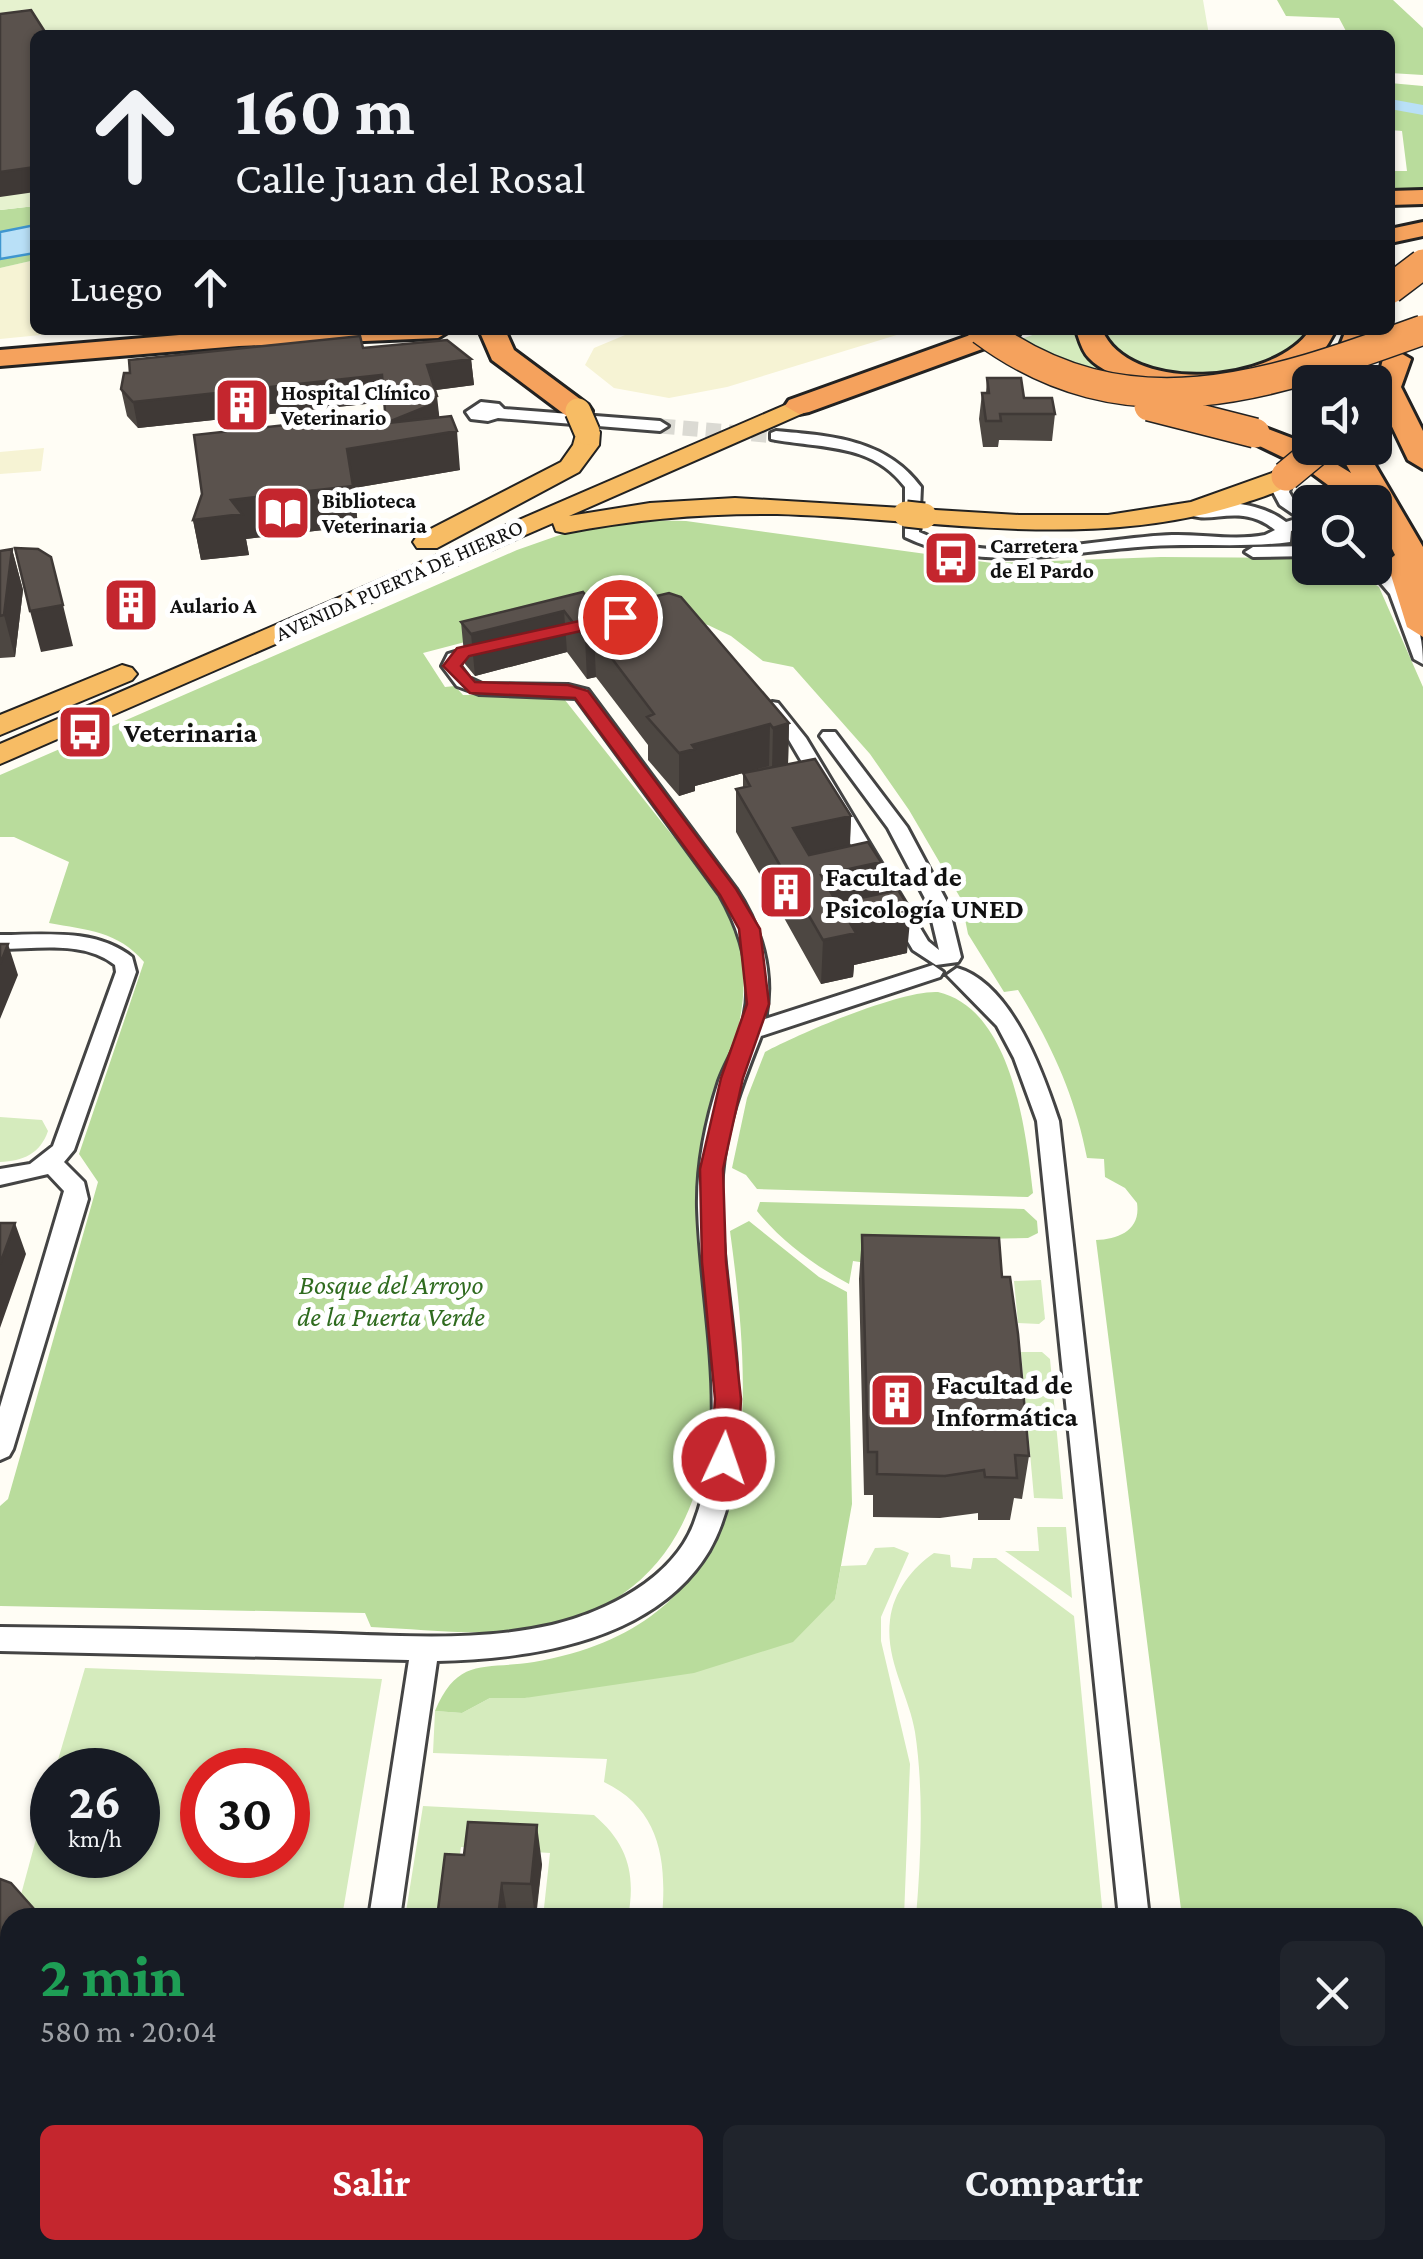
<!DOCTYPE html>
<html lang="es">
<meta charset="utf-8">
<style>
body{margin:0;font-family:"Crimson Pro",serif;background:#20242c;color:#f1f3f6;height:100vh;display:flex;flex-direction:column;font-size:38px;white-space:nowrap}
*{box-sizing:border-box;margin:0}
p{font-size:32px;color:#9ea1a6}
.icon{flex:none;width:55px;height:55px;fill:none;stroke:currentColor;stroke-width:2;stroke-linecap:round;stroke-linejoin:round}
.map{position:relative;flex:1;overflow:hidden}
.details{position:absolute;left:0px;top:1908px;width:1425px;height:352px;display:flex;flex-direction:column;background:#171b24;border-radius:30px 30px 0 0;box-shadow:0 2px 8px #0004}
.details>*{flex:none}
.banner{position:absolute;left:30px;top:30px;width:1365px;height:305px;border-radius:15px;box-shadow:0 2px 8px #0004;background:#171b24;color:#f1f3f6;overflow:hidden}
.controls{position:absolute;left:1292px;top:365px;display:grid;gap:20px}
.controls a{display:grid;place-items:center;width:100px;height:100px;border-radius:15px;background:#171b24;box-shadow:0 2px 8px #0004;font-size:50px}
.speed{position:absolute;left:30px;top:1748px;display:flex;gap:20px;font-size:50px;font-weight:700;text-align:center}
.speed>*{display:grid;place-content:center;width:130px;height:130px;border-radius:50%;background:#171b24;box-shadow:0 2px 8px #0004;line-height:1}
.speed small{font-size:25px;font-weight:400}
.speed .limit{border:15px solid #d22;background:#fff;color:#111}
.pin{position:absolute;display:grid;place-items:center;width:85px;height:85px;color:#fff;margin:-42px;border:5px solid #fff;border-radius:50%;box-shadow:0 2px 10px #0007}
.me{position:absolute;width:110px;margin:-55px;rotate:3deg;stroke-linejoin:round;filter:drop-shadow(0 0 8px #0008)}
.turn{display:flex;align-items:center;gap:35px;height:210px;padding:0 40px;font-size:45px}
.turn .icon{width:130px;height:130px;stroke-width:2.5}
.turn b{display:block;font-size:70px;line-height:85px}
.then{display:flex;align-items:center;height:95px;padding:0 40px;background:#0003;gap:20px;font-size:38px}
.round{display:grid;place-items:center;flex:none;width:105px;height:105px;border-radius:15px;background:#20242c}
.head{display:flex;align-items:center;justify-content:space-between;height:170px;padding:0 40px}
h1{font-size:60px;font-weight:700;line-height:75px;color:#1e9e55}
.primary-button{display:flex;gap:20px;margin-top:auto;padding:20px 40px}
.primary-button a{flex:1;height:115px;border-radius:15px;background:#c4262e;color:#fff;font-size:40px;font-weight:700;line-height:115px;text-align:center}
.primary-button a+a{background:#20242c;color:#f1f3f6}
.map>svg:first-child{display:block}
</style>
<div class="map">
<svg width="1423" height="2259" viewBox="0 0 1423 2259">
<rect width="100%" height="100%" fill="#fffdf5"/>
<!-- farmland -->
<path fill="#f6f3d4" d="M 35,260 L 35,330 L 92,330 L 0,339 L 0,268 Z
M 637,330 L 913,330 L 727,387 L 669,398 L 614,388 L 585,365 L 594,348 Z
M 44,448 L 41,471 L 0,474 L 0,452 Z"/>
<!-- green -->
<path fill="#d5ebbd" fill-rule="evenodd" d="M 1047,330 L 1086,330 L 1137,374 L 1084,377 L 1012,342 Z
M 1106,330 L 1306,330 L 1307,333 C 1301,340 1295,352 1287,357 C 1247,380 1116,391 1106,330 Z
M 0,1117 L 42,1120 L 48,1131 C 40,1154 23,1161 0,1162 Z
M 1041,1280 L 1045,1319 L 1039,1324 L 1018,1323 L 1014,1281 Z
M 1021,1352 L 1042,1352 L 1050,1359 L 1063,1499 L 1034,1498 Z
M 1037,1527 L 1066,1527 L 1072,1598 L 1005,1551 L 1039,1551 Z
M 894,1547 L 909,1553 L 881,1617 L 881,1641 L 910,1764 L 904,1917 L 662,1917 C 667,1860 660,1809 604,1782 L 607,1759 L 433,1753 L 435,1711 L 462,1713 L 490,1698 L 525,1698 L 835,1599 L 841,1566 L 866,1565 L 875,1548 Z
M 934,1553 L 950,1555 L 951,1567 L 971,1569 L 973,1558 L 996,1558 L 1074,1616 L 1103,1917 L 916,1917 C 921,1857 924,1792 915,1732 C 909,1695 885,1661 890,1620 C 893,1592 913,1567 934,1553 Z
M 85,1668 L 382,1679 L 342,1917 L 25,1918 L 16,1913 L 52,1780 L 52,1855 L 138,1855 L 138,1770 L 55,1770 ZM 202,1770 L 288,1770 L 288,1855 L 202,1855 Z
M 423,1806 L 594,1815 C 628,1844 636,1874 628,1917 L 543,1917 L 550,1853 L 461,1847 L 456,1883 L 440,1917 L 405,1918 Z
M 359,2250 L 892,2250 L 892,2259 L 358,2259 Z
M 903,2250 L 1060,2250 L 1050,2259 L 903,2259 Z"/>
<!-- forest -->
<path fill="#b9dc9c" d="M 1277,0 L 1393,0 L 1423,28 L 1423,75 L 1390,73 L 1390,35 L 1282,35 L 1281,31 L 1347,33 L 1339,18 L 1286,16 Z
M 1390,83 L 1423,86 L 1423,188 L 1390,190 L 1390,171 L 1407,171 L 1402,131 L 1390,130 Z
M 35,206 L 35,260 L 0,268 L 0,210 Z
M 636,520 L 686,521 L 992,563 L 1161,557 L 1293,558 L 1310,563 L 1310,568 L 1351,568 L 1379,587 L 1423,687 L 1423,2259 L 1178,2259 L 1180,2250 L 1415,2250 L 1415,1918 L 1182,1917 L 1096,1240 C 1119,1239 1141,1230 1137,1203 L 1125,1188 L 1105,1177 L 1104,1159 L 1087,1158 C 1075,1095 1051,1044 1018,990 L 1004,992 L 968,934 L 961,899 L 909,810 L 870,754 L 793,667 L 763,661 L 731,636 L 708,625 L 654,612 L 576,613 L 423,653 L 445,687 L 455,686 L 463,695 L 561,695 C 595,738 629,781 664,825 C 692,860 723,894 737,938 C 763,1019 705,1100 698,1180 C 693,1234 708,1291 711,1345 C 719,1483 678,1611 522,1630 C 472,1636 420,1629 371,1627 L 365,1613 L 0,1606 L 0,1506 L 8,1499 L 98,1182 L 79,1154 L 144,962 C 118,931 87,930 49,923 L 69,862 L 14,837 L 0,837 L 0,775 L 517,550 L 574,530 Z
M 938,992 C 1012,1009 1026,1131 1033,1193 L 1028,1197 L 757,1189 L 746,1175 L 732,1168 L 747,1098 L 765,1052 C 800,1033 901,990 938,992 Z
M 760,1202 L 1024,1209 L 1037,1221 L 1038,1233 L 1028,1238 L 917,1240 L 906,1269 L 853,1261 L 849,1284 C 815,1266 781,1241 757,1211 Z
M 749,1221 L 819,1277 L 847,1292 L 852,1504 L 835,1599 L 793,1642 L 694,1673 L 525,1698 L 490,1698 L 462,1713 L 435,1711 C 458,1656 484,1670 534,1662 C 767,1622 755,1415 730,1231 Z"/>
<!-- pitch -->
<path fill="#e6f2cf" d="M 0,0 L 1203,0 L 1209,35 L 35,35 L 35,206 L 0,210 Z"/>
<!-- water -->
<path fill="#b9e0f7" stroke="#3f96cf" stroke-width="2.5" d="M 35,225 L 35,253 L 0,259 L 0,232 Z"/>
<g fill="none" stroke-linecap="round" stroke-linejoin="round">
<!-- river -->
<path fill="#b9e0f7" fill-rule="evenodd" d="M 1390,99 L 1423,105 L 1423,115 L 1390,109 Z"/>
<!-- minor-tunnel -->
<path stroke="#dbdad3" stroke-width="15" stroke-dasharray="15 8" stroke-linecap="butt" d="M 660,426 L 776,436"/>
<!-- minor casing -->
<g stroke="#444" stroke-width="6">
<path id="minor" d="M 481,402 L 499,404 L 504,409 L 660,421 L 668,426 L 660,431 L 498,418 L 488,421 L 471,419 L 466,412 Z
M 776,431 C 831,436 886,439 921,487 L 919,532 C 995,568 1092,538 1172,535 C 1203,534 1234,541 1265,535 L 1275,530 C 1240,501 1208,527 1187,513 C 1213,495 1262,503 1286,522 L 1299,518 L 1280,505 L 1273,492 L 1278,476 L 1286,471 L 1294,476 L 1289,492 L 1293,499 L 1310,511 L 1310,525 L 1291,531 L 1290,542 C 1245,548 1198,543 1151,546 C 1070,551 982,574 905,537 L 905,487 C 871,442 821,449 771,439 L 771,433 Z
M 1310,546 L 1310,556 L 1253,557 L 1245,552 L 1253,547 Z
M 1375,561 L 1381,562 C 1408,594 1423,622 1423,664 L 1414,659 L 1390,594 L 1368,568 L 1375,568 Z
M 491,641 L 500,646 L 497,650 L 462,661 L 460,666 L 469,678 L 482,684 L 568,685 L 588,690 L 736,889 C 761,927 775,973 765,1019 L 933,965 L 943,972 L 940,977 L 761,1036 C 743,1082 726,1124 722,1175 C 718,1238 731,1302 736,1365 C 739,1425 740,1497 709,1551 C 655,1641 532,1659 437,1661 L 400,1918 L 369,1918 L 409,1660 L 0,1651 L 0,1627 C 103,1628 207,1630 310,1633 C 390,1635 473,1643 552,1625 C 606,1612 673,1579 694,1523 C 732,1424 701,1310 698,1208 C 697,1165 706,1121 719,1081 C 725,1064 735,1049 740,1033 C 756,985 744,937 720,895 L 576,698 L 479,694 L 457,686 L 442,666 L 448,654 Z
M 772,702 L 778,703 L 806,738 L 928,941 L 939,950 L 928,904 L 888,828 L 820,736 L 823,732 L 835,732 L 907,827 L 948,904 L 961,957 L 958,962 L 936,965 L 913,950 L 789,740 L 763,707 Z
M 0,935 C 45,935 95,928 132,957 L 136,972 L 74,1150 L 64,1162 L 84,1182 L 88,1199 L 13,1449 L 9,1456 L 0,1460 L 0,1407 L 64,1191 L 48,1174 L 0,1185 L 0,1169 L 30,1164 L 53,1146 L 116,972 L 115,965 C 84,940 37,949 0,949 Z
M 957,968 C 1012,984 1043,1073 1059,1121 L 1149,1918 L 1119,1918 L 1037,1121 L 1014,1058 L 997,1026 L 947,975 Z
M 315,2250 L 349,2250 L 347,2259 L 313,2259 Z
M 1124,2250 L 1158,2250 L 1156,2259 L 1122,2259 Z"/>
</g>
<!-- trunk casing -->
<g stroke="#222" stroke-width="4">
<path id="trunk" d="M 799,399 L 811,406 L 808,411 L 569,516 L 650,503 L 735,498 L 1019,515 L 1108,515 L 1191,502 L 1286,468 L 1299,476 C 1287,491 1256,499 1238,505 C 1085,552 933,518 777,514 C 705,513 635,519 565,533 L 556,531 L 553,523 L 0,764 L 0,744 Z
M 587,424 L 600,432 L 599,445 L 579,472 L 437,548 L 417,548 L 413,542 L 417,536 L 561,462 L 573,445 L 578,427 Z
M 122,665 L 132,668 L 137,674 L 132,680 L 0,735 L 0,715 Z"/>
</g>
<!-- motorway casing -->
<g stroke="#222" stroke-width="6">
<path id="motorway" d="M 1423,190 L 1423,204 L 1390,205 L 1390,191 Z
M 1423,222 L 1423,236 L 1390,243 L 1390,229 Z
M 239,330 L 451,330 L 438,338 L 239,346 L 0,366 L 0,350 Z
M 479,330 L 505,330 L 514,350 L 588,405 L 592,411 L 588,417 L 568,417 L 492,360 Z
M 984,330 L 1022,330 L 1018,336 L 809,412 L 799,414 L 785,406 L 789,400 Z
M 1076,330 L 1102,330 C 1130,395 1274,384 1310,330 L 1336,330 C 1331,338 1326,349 1319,356 C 1277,399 1131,402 1089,358 C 1082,351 1079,339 1076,330 Z
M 1346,330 L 1372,330 L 1362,361 L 1360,382 L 1333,382 L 1334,361 Z
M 1397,351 L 1411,359 L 1401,387 L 1423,431 L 1423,469 L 1408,460 L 1375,391 L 1383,359 Z
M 1255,424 L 1297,440 L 1351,473 L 1337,448 L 1365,448 L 1423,547 L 1423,637 L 1407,627 L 1387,562 L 1395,555 L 1375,513 L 1375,502 L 1351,502 L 1305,468 L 1245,439 L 1241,433 L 1245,427 Z"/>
</g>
<!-- minor -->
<use href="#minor" fill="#fff" fill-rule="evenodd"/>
<!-- trunk -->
<use href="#trunk" fill="#f7bc64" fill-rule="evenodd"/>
<!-- motorway -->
<use href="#motorway" fill="#f5a25d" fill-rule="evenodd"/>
<!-- trunk-bridge casing -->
<g stroke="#222" stroke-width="29" stroke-linecap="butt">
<path id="trunk-bridge" d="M 578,411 L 587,432
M 906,514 L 924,516"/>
</g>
<!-- motorway-bridge-far1 casing -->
<g stroke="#222" stroke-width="25" stroke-linecap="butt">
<path id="motorway-bridge-far1" d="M 1420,266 L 1423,264"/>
</g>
<!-- motorway-bridge casing -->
<g stroke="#222" stroke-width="32" stroke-linecap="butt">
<path id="motorway-bridge" d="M 1390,289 L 1423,264
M 982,330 C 1127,438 1271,385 1423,330
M 1149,406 L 1255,433
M 1286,476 L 1315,452"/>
</g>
<!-- trunk-bridge -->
<use href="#trunk-bridge" stroke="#f7bc64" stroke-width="25"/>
<!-- motorway-bridge-far1 -->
<use href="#motorway-bridge-far1" stroke="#f5a25d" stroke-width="22"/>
<!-- motorway-bridge -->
<use href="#motorway-bridge" stroke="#f5a25d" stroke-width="29"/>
</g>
<!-- wall -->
<path fill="#4d4742" d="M 363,348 L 471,359 L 474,385 L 435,390 L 439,417 L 460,470 L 354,488 L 358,526 L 246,539 L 249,555 L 201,560 L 193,520 L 344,428 L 386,423 L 384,402 L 138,428 L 127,416 L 121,389 Z
M 987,378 L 1055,414 L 1052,441 L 999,440 L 998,447 L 983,447 L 979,419 L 982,393 L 986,393 Z
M 12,549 L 23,590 L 15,657 L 0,658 L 0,551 Z
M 583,592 L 598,610 L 789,723 L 788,764 L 851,816 L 850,846 L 881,862 L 878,894 L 907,953 L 854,965 L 853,977 L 821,984 L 736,832 L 736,789 L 743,788 L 743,773 L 695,786 L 695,791 L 679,796 L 648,760 L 648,745 L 596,677 L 587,679 L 567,652 L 475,676 L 465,664 L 461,622 Z
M 862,1235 L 1002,1277 L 1029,1456 L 1022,1499 L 1014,1498 L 1010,1520 L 978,1520 L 978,1513 L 940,1518 L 873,1517 L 873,1495 L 864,1495 L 859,1279 Z
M 445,1854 L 542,1864 L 536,1918 L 437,1918 Z
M 276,2250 L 275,2259 L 0,2259 Z"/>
<!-- shaded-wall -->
<path fill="#3f3936" d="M 35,167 L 35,192 L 0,197 L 0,172 Z
M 471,359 L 474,385 L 429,391 L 427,365 Z
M 382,375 L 385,402 L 138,428 L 133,402 Z
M 437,396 L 440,423 L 457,431 L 460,470 L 354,488 L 358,526 L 246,539 L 249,555 L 201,560 L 193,520 L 231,500 L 347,449 L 386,423 L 432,397 Z
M 12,549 L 23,590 L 15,657 L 4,615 Z
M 63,605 L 73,646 L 41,652 L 30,611 Z
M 564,611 L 567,652 L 475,676 L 471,634 Z
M 594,635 L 596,677 L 587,679 L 585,638 Z
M 789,723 L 788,766 L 772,770 L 773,728 Z
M 770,724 L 769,766 L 695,786 L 695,791 L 679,796 L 679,753 L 692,745 Z
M 851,816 L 849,859 L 791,871 L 793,828 Z
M 881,862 L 878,905 L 819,918 L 821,875 Z
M 911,910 L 907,953 L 854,965 L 853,977 L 821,984 L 823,940 L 850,923 Z
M 8,944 L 18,975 L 0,1019 L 0,964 Z
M 15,1223 L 26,1254 L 0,1328 L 0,1264 Z
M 537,1825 L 542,1864 L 535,1918 L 531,1884 Z
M 502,1883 L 508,1918 L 498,1918 Z
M 10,2005 L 10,2056 L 0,2064 L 0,2012 Z
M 257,2250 L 276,2250 L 275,2259 L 260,2259 Z"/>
<!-- building -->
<path fill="#5a524d" stroke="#3f3936" stroke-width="2.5" d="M 31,10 L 47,35 L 35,35 L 35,167 L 0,172 L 0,14 Z
M 360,336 L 363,348 L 447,340 L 471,359 L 427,365 L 437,396 L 432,397 L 433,404 L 386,423 L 382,375 L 133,402 L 121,389 L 124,373 L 130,373 L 129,360 Z
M 987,378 L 1021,378 L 1024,398 L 1052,398 L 1055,414 L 1000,414 L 1001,421 L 986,421 L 982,393 L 989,393 Z
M 451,416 L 457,431 L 347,449 L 353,486 L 231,500 L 242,514 L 193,520 L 202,494 L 194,435 L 340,419 L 344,428 Z
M 15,548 L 38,549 L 51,557 L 63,605 L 30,611 Z
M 12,549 L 4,615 L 0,616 L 0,551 Z
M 583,592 L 598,610 L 669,593 L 681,597 L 789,723 L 773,728 L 770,724 L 692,745 L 695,749 L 679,753 L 647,717 L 654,714 L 594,635 L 585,638 L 564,611 L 471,634 L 461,622 Z
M 815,759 L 851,816 L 793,828 L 809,855 L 868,842 L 881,862 L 821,875 L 837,903 L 898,890 L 911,910 L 850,923 L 856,933 L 823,940 L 736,789 L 750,786 L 743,773 Z
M 0,944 L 8,944 L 0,964 Z
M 0,1223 L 15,1223 L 0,1264 Z
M 862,1235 L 999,1238 L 1002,1277 L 1010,1277 L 1018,1334 L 1029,1456 L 1015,1455 L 1017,1478 L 985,1477 L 984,1470 L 945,1476 L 877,1474 L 877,1452 L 868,1452 Z
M 468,1822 L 537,1825 L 531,1884 L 502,1883 L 498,1918 L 437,1918 L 445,1854 L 464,1855 Z
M 0,1879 L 11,1883 L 35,1910 L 37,1918 L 10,1918 L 10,2005 L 0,2012 Z
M 0,2198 L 10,2199 L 10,2250 L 257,2250 L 257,2252 L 233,2251 L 232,2259 L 0,2259 Z"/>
<!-- route -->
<path fill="#c4262e" stroke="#7f191e" stroke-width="2.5" d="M 620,612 L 626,613 L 626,621 L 469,656 L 461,666 L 475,682 L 568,685 L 588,691 L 736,889 L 760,929 L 769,1004 L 743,1078 L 723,1169 L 726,1262 L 741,1399 L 738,1459 L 724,1469 L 711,1459 L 715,1399 L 702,1262 L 700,1169 L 721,1078 L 747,1004 L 739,929 L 720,895 L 575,698 L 470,693 L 443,666 L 457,648 Z"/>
<!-- icons -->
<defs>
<g id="building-square" transform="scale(2.875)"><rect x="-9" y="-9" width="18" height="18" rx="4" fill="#c4262e" stroke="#fff"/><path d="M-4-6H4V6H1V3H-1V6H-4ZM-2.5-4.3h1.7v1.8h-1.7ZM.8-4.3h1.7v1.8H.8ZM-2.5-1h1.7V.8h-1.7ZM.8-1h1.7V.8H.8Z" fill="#fff"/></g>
<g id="library-square" transform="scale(2.875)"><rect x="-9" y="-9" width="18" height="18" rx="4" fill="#c4262e" stroke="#fff"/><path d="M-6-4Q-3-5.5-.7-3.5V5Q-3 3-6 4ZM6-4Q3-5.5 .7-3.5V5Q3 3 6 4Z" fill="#fff"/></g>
<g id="bus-square" transform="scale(2.875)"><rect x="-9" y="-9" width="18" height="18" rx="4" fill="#c4262e" stroke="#fff"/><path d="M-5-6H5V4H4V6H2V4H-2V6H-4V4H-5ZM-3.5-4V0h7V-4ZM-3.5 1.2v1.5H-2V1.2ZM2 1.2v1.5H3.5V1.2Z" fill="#fff"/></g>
</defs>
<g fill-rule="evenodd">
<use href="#building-square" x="242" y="405"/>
<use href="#library-square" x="283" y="513"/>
<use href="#bus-square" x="951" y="558"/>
<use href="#building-square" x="131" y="605"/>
<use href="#bus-square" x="85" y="732"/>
<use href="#building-square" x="786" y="892"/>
<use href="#building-square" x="897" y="1400"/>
</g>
<g text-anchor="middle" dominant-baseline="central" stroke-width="10" stroke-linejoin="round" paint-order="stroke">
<!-- far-poi labels -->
<g font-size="22" font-weight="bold" fill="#111" stroke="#fff" text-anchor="start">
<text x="281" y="392">Hospital Clínico<tspan x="281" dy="25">Veterinario</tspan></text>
<text x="322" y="500">Biblioteca<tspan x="322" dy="25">Veterinaria</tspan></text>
<text x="990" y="545">Carretera<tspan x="990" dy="25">de El Pardo</tspan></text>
<text x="170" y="605">Aulario A</text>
</g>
<!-- far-street labels -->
<g font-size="22" fill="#111" stroke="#fff">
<text transform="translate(399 580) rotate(-24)">AVENIDA PUERTA DE HIERRO</text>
</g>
<!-- poi labels -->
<g font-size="28" font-weight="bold" fill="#111" stroke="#fff" text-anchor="start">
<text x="124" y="732">Veterinaria</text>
<text x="825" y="876">Facultad de<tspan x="825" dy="32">Psicología UNED</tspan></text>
<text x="936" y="1384">Facultad de<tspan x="936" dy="32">Informática</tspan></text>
</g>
<!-- park labels -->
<g font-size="28" font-style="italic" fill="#2f6b1f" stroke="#fff">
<text x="391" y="1284">Bosque del Arroyo<tspan x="391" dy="32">de la Puerta Verde</tspan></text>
</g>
</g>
</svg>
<div class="controls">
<a><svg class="icon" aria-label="sound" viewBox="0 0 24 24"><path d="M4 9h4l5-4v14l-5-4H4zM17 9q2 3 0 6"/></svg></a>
<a><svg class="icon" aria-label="search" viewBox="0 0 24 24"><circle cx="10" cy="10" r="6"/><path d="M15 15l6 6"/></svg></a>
</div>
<div class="speed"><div>26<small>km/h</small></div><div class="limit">30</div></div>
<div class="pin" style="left:620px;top:617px;background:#d93025"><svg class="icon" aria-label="arrive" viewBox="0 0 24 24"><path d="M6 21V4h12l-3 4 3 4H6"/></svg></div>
<svg class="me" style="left:724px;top:1459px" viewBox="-20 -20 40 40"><circle r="17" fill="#c4262e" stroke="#fff" stroke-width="3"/><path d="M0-11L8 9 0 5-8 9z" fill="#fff"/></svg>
<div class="banner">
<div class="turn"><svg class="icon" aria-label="ahead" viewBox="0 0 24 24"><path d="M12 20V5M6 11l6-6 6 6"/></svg><div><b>160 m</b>Calle Juan del Rosal</div></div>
<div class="then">Luego<svg class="icon" aria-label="ahead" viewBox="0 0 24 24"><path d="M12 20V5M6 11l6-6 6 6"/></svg></div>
</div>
<section class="details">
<div class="head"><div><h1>2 min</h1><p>580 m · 20:04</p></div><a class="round"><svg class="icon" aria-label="close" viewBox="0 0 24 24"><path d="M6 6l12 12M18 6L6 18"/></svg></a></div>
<div class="primary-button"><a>Salir</a><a>Compartir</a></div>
</section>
</div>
